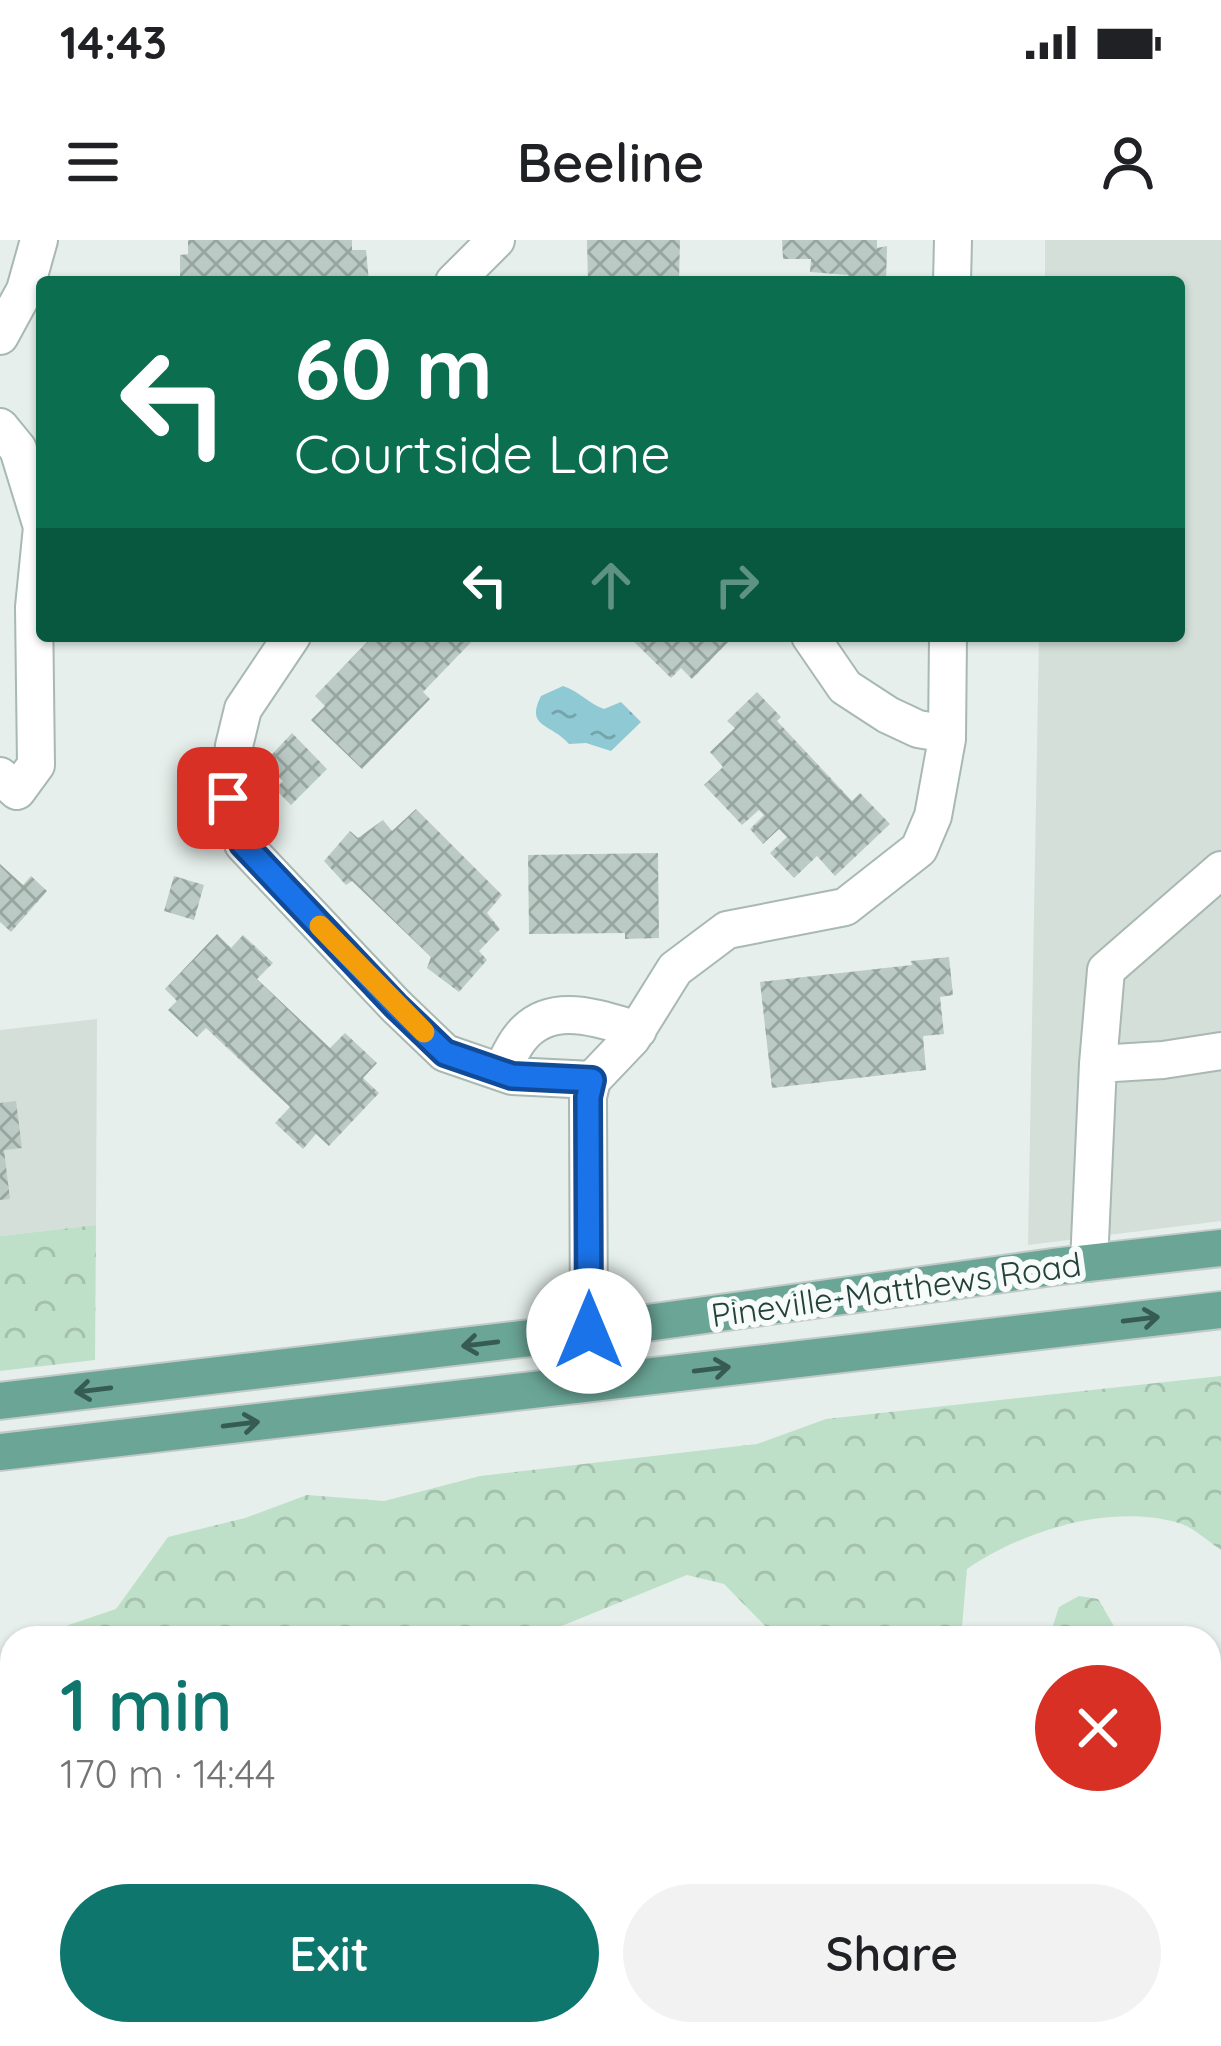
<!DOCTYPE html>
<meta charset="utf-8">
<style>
body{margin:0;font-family:Quicksand,sans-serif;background:#f2f2f2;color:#202124;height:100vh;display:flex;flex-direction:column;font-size:45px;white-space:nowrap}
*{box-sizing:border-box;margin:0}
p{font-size:39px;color:#757577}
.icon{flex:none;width:66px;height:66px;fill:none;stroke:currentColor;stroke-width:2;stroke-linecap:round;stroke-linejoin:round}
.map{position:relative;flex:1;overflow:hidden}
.details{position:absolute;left:0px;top:1386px;width:1221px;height:420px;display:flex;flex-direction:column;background:#fff;border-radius:36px 36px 0 0;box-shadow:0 3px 9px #0004}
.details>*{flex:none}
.top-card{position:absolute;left:36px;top:36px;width:1149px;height:366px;border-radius:12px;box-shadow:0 3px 9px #0004;background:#0b6e4f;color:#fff;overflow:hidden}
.pin{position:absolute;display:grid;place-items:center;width:102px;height:102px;color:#fff;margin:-51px;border-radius:24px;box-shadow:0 6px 18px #0006}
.me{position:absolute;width:132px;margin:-66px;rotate:0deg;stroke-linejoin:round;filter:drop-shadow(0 0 9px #0008)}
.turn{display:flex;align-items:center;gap:42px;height:252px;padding:0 60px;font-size:54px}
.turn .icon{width:156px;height:156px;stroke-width:2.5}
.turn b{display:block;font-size:84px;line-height:102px}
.lanes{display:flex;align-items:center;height:114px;padding:0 60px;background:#0003;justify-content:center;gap:60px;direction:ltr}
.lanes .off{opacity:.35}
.round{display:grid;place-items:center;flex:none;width:126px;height:126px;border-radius:63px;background:#f2f2f2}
.overview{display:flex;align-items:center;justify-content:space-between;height:204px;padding:0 60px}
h1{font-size:72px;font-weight:600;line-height:90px;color:#0f766e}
.cta{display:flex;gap:24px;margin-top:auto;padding:24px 60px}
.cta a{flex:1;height:138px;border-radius:72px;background:#0f766e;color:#fff;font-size:48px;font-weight:600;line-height:138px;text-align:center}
.cta a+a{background:#f2f2f2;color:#202124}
.status{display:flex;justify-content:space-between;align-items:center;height:84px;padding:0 60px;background:#fff;direction:ltr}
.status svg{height:33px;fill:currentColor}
header{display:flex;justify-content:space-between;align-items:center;height:156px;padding:0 60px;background:#fff;font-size:54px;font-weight:600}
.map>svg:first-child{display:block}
</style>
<div class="status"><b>14:43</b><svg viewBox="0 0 49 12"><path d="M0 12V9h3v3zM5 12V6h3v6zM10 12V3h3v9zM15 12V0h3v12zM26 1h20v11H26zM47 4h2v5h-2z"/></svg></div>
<header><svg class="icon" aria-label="menu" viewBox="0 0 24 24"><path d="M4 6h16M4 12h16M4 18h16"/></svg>Beeline<svg class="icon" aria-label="person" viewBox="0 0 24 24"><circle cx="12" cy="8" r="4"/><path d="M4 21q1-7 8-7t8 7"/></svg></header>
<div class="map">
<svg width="1221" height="1806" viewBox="0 0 1221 1806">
<defs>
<pattern id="forest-crowns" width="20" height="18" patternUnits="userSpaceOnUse" patternTransform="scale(3)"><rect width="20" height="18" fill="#bfe0c8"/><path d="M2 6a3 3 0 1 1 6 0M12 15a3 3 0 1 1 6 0" fill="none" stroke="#a4c1ad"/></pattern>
<pattern id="water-ripples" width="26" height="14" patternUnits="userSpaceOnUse" patternTransform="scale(3)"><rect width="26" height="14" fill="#8ec9d4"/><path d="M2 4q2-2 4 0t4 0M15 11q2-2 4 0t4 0" fill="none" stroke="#74a5ad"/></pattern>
<pattern id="building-cross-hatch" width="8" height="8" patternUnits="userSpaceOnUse" patternTransform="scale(3)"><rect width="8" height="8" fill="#bbcac4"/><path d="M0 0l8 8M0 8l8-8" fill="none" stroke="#98a6a0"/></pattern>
</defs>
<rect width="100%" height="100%" fill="#e6efeb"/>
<!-- built -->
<path fill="#d4dfda" d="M 1045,0 L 1221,0 L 1221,981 L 1028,1005 L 1039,396 L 1179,396 L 1179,42 L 1045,42 Z
M 97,779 L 96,985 L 0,996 L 0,790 Z"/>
<!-- forest -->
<path fill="url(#forest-crowns)" d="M 96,985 L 95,1120 L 0,1131 L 0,996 Z
M 1221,1136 L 1221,1310 C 1209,1302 1195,1289 1182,1284 C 1113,1262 1024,1290 967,1329 L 961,1398 L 777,1398 L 724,1344 L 687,1335 L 532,1398 L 30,1398 L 116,1369 L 168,1297 L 245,1278 L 307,1255 L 384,1261 L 480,1236 L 757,1204 L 826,1179 Z
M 1079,1356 L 1098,1359 L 1121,1398 L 1049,1398 L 1059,1367 Z
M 783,1794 L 1110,1794 L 1114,1806 L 764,1806 Z"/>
<!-- water -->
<path fill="url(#water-ripples)" d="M 563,446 C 579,451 589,464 604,469 L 621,462 L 641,482 L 611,511 L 586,503 L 569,504 C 551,483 525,488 541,456 Z"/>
<!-- building -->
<path fill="url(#building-cross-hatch)" d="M 188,0 L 352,0 L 352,10 L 366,10 L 369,42 L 180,42 L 180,15 L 188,14 Z
M 587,0 L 680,0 L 679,42 L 588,42 Z
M 782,0 L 877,0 L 877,8 L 887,6 L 886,42 L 847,42 L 848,35 L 810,32 L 811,19 L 783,19 Z
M 373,396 L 477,396 L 423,452 L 430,459 L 362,529 L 311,480 L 325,466 L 315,456 Z
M 628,396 L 734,396 L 692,439 L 681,428 L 671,438 Z
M 757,452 L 781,477 L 777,481 L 852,561 L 860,553 L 890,584 L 835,636 L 817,616 L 794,638 L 770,613 L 787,597 L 779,589 L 763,604 L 750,589 L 764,575 L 759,570 L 742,585 L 704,545 L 723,527 L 710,512 L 735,488 L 727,481 Z
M 292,493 L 327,529 L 291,565 L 275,549 L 283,541 L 263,524 Z
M 416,569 L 502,655 L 487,673 L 500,689 L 479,711 L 487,720 L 459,752 L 427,728 L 431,717 L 352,641 L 346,645 L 324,621 L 350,591 L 358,598 L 383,580 L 392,591 Z
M 658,613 L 659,698 L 625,699 L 625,693 L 529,694 L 528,615 Z
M 0,624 L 23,645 L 31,636 L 47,651 L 11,692 L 0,682 Z
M 174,636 L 204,645 L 194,680 L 164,671 Z
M 217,694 L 231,708 L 243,695 L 273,723 L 257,739 L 330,808 L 345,793 L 377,823 L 363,838 L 379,853 L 329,906 L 316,894 L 303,909 L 275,883 L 290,867 L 206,788 L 197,797 L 168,770 L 177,761 L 165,749 Z
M 949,717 L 953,755 L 940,757 L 944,794 L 923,796 L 926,830 L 772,848 L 760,742 L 912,725 L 911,721 Z
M 16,861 L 22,908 L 4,910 L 10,959 L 0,960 L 0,863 Z
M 12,1536 L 12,1621 L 0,1621 L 0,1537 Z
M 1209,1686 L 1221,1721 L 1221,1775 L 1209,1778 Z
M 0,1736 L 12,1736 L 12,1794 L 202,1794 L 202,1806 L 0,1806 Z
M 309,1794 L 454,1794 L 454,1806 L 308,1806 Z"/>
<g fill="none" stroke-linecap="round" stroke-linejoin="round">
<!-- minor casing -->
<g stroke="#a8b8b2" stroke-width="40">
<path id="minor" d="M 454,42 L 496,0
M 952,42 L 953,0
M 0,96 L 25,50 L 39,0
M 0,187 L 18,209 L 42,287 L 34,367 L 36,525 L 17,551 L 0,536
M 292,396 L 243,469 L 234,506 L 228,558 L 243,604 L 396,766 L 445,813 L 512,836 L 592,840
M 810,396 L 845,447 L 888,475 L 918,489 L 947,494
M 1098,824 L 1163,820 L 1221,811
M 501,832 C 507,821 512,808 520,798 C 550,759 599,779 638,790
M 1089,1023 L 1098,824 L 1106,730 L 1221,630
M 589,1091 L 588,857 L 592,840 L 632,798 L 675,729 L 727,690 L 845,667 L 919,609 L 933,576 L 947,499 L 948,396"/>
</g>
<!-- major casing -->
<g stroke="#c2cac8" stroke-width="40">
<path id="major" d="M 0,1161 L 589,1091 L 1053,1027 L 1221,1008
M 0,1212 L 1221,1070"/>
</g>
<!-- minor -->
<use href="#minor" stroke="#fff" stroke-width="36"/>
<!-- major -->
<use href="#major" stroke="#6aa596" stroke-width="36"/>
</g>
<!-- one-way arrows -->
<defs><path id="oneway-shaft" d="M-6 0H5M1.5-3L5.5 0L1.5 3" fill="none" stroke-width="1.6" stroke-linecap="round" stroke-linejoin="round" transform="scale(3)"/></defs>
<g stroke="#365b51">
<use href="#oneway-shaft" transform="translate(1141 1079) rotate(-7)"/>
<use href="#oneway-shaft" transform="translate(480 1104) rotate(173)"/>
<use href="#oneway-shaft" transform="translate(712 1129) rotate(-7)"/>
<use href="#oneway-shaft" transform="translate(93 1150) rotate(173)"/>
<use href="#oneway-shaft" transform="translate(241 1184) rotate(-7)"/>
</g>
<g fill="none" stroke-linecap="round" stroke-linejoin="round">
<!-- route casing -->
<g stroke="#114b97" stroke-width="30">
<path id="route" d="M 228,558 L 243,604 L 396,766 L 445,813 L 512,836 L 592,840 L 588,857 L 589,1091"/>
</g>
<!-- route -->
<use href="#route" stroke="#1a73e8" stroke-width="21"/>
<!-- slow -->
<path stroke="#f59e0b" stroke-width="21" d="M 320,686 L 424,792"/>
</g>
<g text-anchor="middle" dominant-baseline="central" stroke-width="12" stroke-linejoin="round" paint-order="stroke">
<!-- street labels -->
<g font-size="33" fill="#24423a" stroke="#f7fbf9">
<text transform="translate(896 1049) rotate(-8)">Pineville-Matthews Road</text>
</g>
</g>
</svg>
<div class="pin" style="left:228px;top:558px;background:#d93025"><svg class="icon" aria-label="arrive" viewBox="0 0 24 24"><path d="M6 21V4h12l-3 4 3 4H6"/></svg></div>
<svg class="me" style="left:589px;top:1091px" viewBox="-20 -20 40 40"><circle r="19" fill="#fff"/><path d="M0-13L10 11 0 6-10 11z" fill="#1a73e8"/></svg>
<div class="top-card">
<div class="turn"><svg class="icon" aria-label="left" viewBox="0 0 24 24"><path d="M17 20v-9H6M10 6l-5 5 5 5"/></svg><div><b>60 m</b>Courtside Lane</div></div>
<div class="lanes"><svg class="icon" aria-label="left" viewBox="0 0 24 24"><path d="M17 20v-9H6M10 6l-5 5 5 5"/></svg><svg class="icon off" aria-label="ahead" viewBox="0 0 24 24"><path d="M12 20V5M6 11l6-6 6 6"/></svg><svg class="icon off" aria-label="right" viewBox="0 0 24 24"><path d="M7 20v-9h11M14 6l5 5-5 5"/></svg></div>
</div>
<section class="details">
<div class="overview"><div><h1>1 min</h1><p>170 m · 14:44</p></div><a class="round" style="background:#d93025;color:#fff"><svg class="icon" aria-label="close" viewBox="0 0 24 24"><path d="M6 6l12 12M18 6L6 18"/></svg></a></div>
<div class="cta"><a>Exit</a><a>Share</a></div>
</section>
</div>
